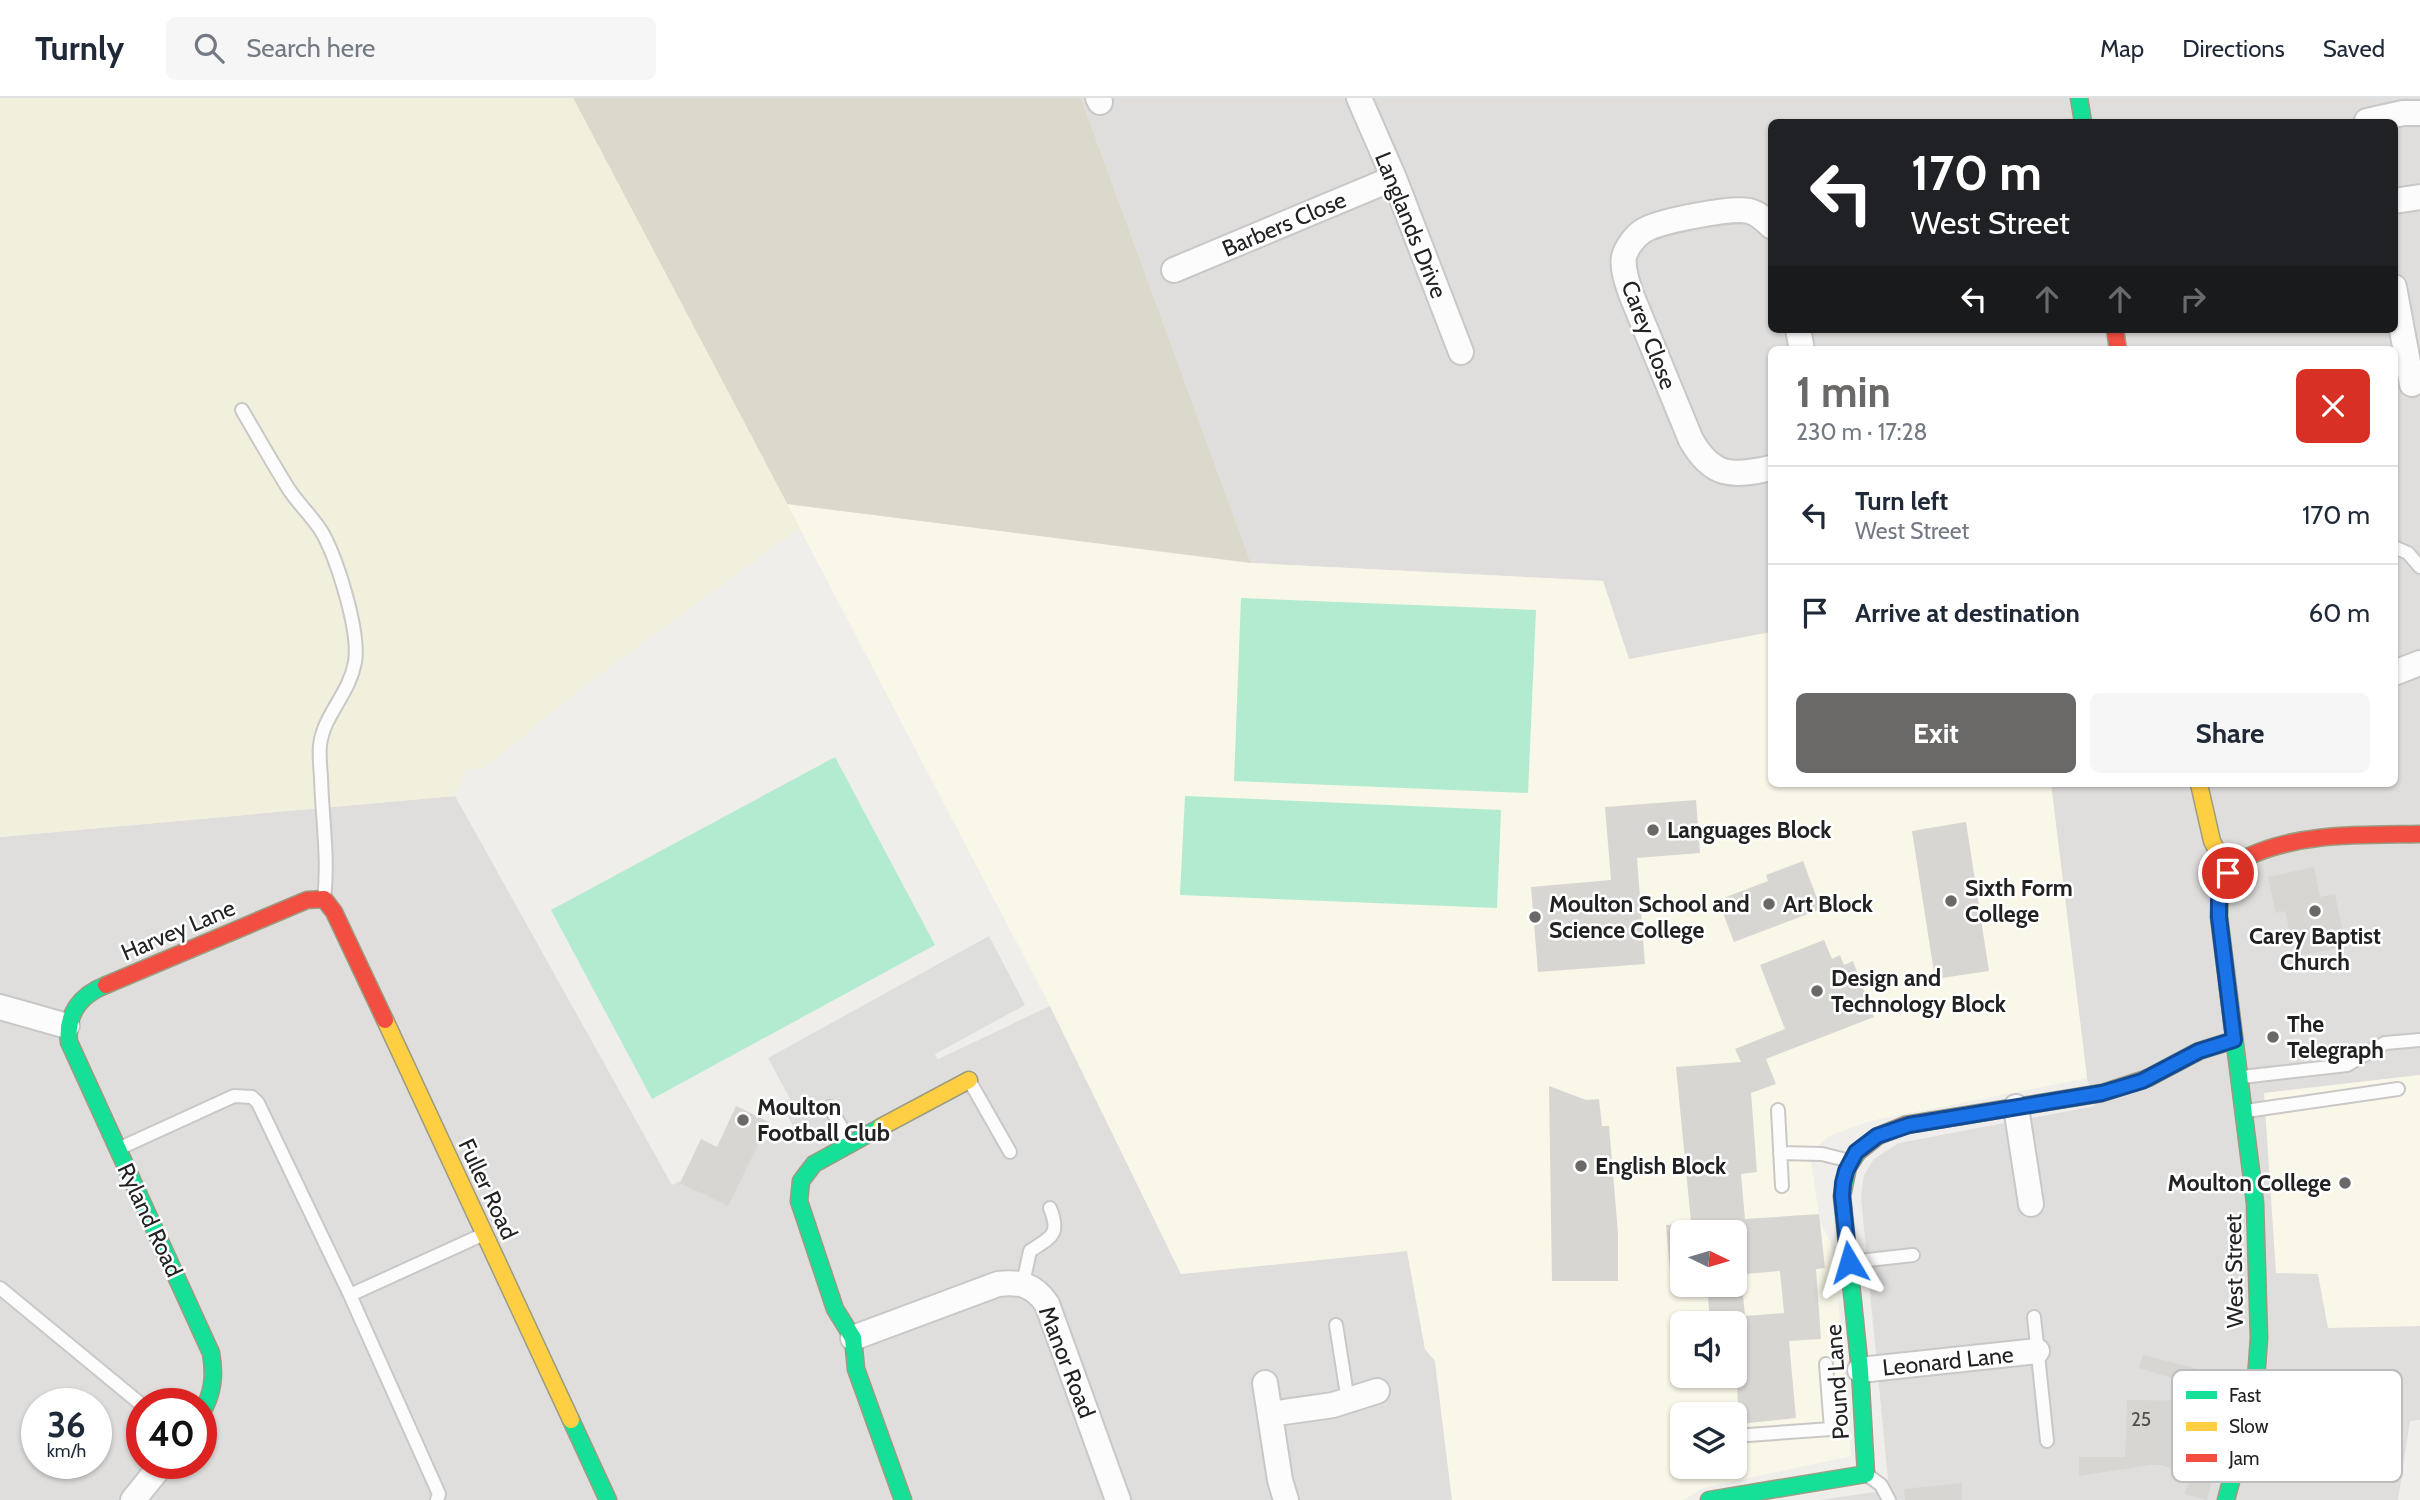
<!DOCTYPE html>
<meta charset="utf-8">
<style>
body{margin:0;font-family:Cabin,sans-serif;background:#f6f6f7;color:#1f2937;height:100vh;display:flex;flex-direction:column;font-size:26px;white-space:nowrap}
*{box-sizing:border-box;margin:0}
p{font-size:23px;color:#747a83}
.icon{flex:none;width:38px;height:38px;fill:none;stroke:currentColor;stroke-width:2;stroke-linecap:round;stroke-linejoin:round}
.map{position:relative;flex:1;overflow:hidden}
.drawer{position:absolute;left:1768px;top:248px;width:630px;height:441px;display:flex;flex-direction:column;background:#fff;border-radius:10px;box-shadow:0 2px 5px #0004}
.drawer>*{flex:none}
.guide{position:absolute;left:1768px;top:21px;width:630px;height:214px;border-radius:10px;box-shadow:0 2px 5px #0004;background:#202124;color:#fff;overflow:hidden}
.needle{width:46px;rotate:95deg}
.fabs{position:absolute;left:1670px;top:1122px;display:grid;gap:14px}
.fabs a{display:grid;place-items:center;width:77px;height:77px;border-radius:10px;background:#fff;box-shadow:0 2px 5px #0004;font-size:35px}
.speed{position:absolute;left:21px;top:1290px;display:flex;gap:14px;font-size:35px;font-weight:700;text-align:center}
.speed>*{display:grid;place-content:center;width:91px;height:91px;border-radius:50%;background:#fff;box-shadow:0 2px 5px #0004;line-height:1}
.speed small{font-size:18px;font-weight:400}
.speed .limit{border:10px solid #d22;background:#fff;color:#111}
.pin{position:absolute;display:grid;place-items:center;width:60px;height:60px;color:#fff;margin:-30px;border:4px solid #fff;border-radius:50%;box-shadow:0 2px 7px #0007}
.me{position:absolute;width:77px;margin:-38px;rotate:353deg;stroke-linejoin:round;filter:drop-shadow(0 0 5px #0008)}
.turn{display:flex;align-items:center;gap:24px;height:147px;padding:0 28px;font-size:32px}
.turn .icon{width:91px;height:91px;stroke-width:2.5}
.turn b{display:block;font-size:49px;line-height:60px}
.lanes{display:flex;align-items:center;height:66px;padding:0 28px;background:#0003;justify-content:center;gap:35px;direction:ltr}
.lanes .off{opacity:.35}
.round{display:grid;place-items:center;flex:none;width:74px;height:74px;border-radius:10px;background:#f6f6f7}
.headline{display:flex;align-items:center;justify-content:space-between;height:119px;padding:0 28px}
h1{font-size:42px;font-weight:700;line-height:52px;color:#6a6968}
.primary-button{display:flex;gap:14px;margin-top:auto;padding:14px 28px}
.primary-button a{flex:1;height:80px;border-radius:10px;background:#6a6968;color:#fff;font-size:28px;font-weight:700;line-height:80px;text-align:center}
.primary-button a+a{background:#f6f6f7;color:#1f2937}
ul{padding:0;list-style:none}
li{display:flex;align-items:center;gap:21px;height:98px;padding:0 28px;border-top:2px solid #e0e1e3}
li div{flex:1}
li b{display:block;font-size:26px}
li em{font-style:normal}
header{display:flex;align-items:center;gap:42px;box-sizing:border-box;height:98px;padding:0 35px;background:#fff;border-bottom:2px solid #e0e1e3}
header strong{font-size:33px}
nav{display:flex;gap:38px;margin-inline-start:auto;font-size:24px}
.search{width:490px;height:63px;background:#f6f6f7;display:flex;align-items:center;gap:18px;box-sizing:border-box;padding:0 24px;border-radius:10px;color:#747a83;font-size:26px}
.map>svg:first-child{display:block}
</style>
<header>
<strong>Turnly</strong>
<div class="search"><svg class="icon" aria-label="search" viewBox="0 0 24 24"><circle cx="10" cy="10" r="6"/><path d="M15 15l6 6"/></svg>Search here</div>
<nav><a>Map</a><a>Directions</a><a>Saved</a></nav>
</header>
<div class="map">
<svg width="2420" height="1402" viewBox="0 0 2420 1402">
<rect width="100%" height="100%" fill="#f0eeeb"/>
<!-- residential -->
<path fill="#dfdedc" fill-rule="evenodd" d="M 1081,0 L 2420,0 L 2420,977 L 2265,995 L 2318,1175 L 2328,1229 L 2420,1228 L 2420,1322 L 2410,1323 L 2398,1402 L 1820,1402 L 1889,1392 L 1861,1099 L 1864,1077 L 1874,1061 L 1899,1045 L 2095,1008 L 2087,980 L 2051,686 L 2394,686 L 2394,252 L 1771,252 L 1771,534 L 1629,562 L 1603,483 L 1251,465 ZM 1771,24 L 2394,24 L 2394,231 L 1771,231 Z
M 455,698 L 672,1087 L 1050,908 L 1181,1176 L 1407,1153 L 1425,1251 L 1435,1263 L 1452,1402 L 0,1402 L 0,739 ZM 37,1306 L 96,1306 L 96,1365 L 37,1365 ZM 142,1306 L 201,1306 L 201,1365 L 142,1365 Z"/>
<!-- education -->
<path fill="#f8f7e8" fill-rule="evenodd" d="M 787,406 L 1251,465 L 1603,483 L 1629,561 L 1771,534 L 1771,686 L 2051,686 L 2087,980 L 1870,1023 L 1829,1038 L 1810,1055 L 1820,1125 L 1830,1143 L 1836,1176 L 1851,1358 L 1703,1390 L 1683,1402 L 1452,1402 L 1435,1263 L 1425,1251 L 1407,1153 L 1181,1176 L 1050,908 ZM 1682,1134 L 1734,1134 L 1734,1186 L 1682,1186 ZM 1682,1225 L 1734,1225 L 1734,1278 L 1682,1278 ZM 1682,1316 L 1734,1316 L 1734,1368 L 1682,1368 Z
M 2420,977 L 2420,1228 L 2328,1230 L 2318,1176 L 2276,1175 L 2264,995 Z"/>
<!-- religious -->
<path fill="#dededc" d="M 989,838 L 1025,907 L 935,956 L 944,974 L 805,1049 L 781,1006 L 790,1001 L 768,960 Z"/>
<!-- construction -->
<path fill="#dbd9cc" d="M 573,0 L 1081,0 L 1251,465 L 787,406 Z"/>
<!-- farmland -->
<path fill="#f1f0dd" d="M 0,0 L 573,0 L 800,430 L 585,587 L 483,671 L 467,671 L 455,698 L 0,739 Z"/>
<!-- pitch -->
<path fill="#b2ebd0" d="M 1241,500 L 1536,512 L 1528,695 L 1234,683 Z
M 835,659 L 935,847 L 652,1001 L 551,812 Z
M 1185,698 L 1501,712 L 1497,810 L 1180,797 Z"/>
<!-- building -->
<path fill="#d8d6d3" d="M 1696,702 L 1700,755 L 1637,760 L 1645,866 L 1538,874 L 1531,789 L 1611,782 L 1605,709 Z
M 1966,724 L 1989,873 L 1935,881 L 1912,733 Z
M 1803,763 L 1821,811 L 1734,844 L 1718,802 L 1768,783 L 1766,777 Z
M 2314,769 L 2320,799 L 2335,796 L 2346,848 L 2295,859 L 2285,813 L 2276,815 L 2268,779 Z
M 1824,842 L 1832,861 L 1840,857 L 1844,867 L 1853,863 L 1874,919 L 1766,961 L 1776,986 L 1751,995 L 1757,1074 L 1741,1076 L 1745,1121 L 1819,1116 L 1825,1170 L 1816,1171 L 1821,1241 L 1789,1243 L 1796,1320 L 1739,1326 L 1734,1225 L 1710,1225 L 1707,1186 L 1742,1186 L 1745,1218 L 1784,1215 L 1780,1173 L 1734,1177 L 1734,1134 L 1692,1134 L 1676,969 L 1741,964 L 1735,951 L 1785,931 L 1760,867 Z
M 1549,988 L 1586,1002 L 1599,1001 L 1602,1028 L 1609,1028 L 1618,1135 L 1618,1183 L 1552,1183 Z
M 736,1008 L 769,1024 L 728,1108 L 680,1085 L 701,1041 L 717,1049 Z
M 1682,1126 L 1682,1173 L 1670,1173 L 1666,1127 Z
M 2143,1257 L 2202,1272 L 2198,1288 L 2139,1270 Z
M 2127,1302 L 2194,1303 L 2182,1353 L 2217,1362 L 2207,1402 L 2184,1396 L 2192,1378 L 2161,1367 L 2150,1367 L 2079,1378 L 2079,1359 L 2125,1359 Z
M 1962,1385 L 1962,1402 L 1905,1402 L 1904,1391 Z"/>
<g fill="none" stroke-linecap="round" stroke-linejoin="round">
<!-- lane casing -->
<g stroke="#c9c8c7" stroke-width="16">
<path id="lane" d="M 242,312 C 257,338 272,364 288,390 C 298,406 314,420 323,436 C 338,464 360,534 355,564 C 349,597 324,616 320,647 C 319,657 320,668 321,679 C 322,720 329,760 324,801
M 2394,449 L 2408,455 L 2420,469
M 2242,979 L 2347,967 L 2385,945 L 2420,942
M 969,982 L 1010,1054
M 830,1009 L 850,1045
M 1778,1012 L 1782,1088
M 2246,1013 L 2398,991
M 118,1051 L 234,998 L 252,999 L 258,1005 L 350,1197 L 439,1396 L 437,1402
M 1780,1055 L 1822,1056 L 1850,1063
M 1850,1164 L 1913,1157
M 1023,1185 L 1030,1153 C 1051,1139 1061,1137 1050,1110
M 0,1190 L 142,1307
M 350,1197 L 484,1136
M 2034,1219 L 2047,1343
M 1336,1227 L 1348,1303
M 1734,1338 L 1831,1331 L 1826,1266
M 2245,1345 L 2339,1350
M 1866,1376 L 1881,1387 L 1889,1402"/>
</g>
<!-- street casing -->
<g stroke="#c9c8c7" stroke-width="28">
<path id="street" d="M 1098,0 L 1100,4
M 1359,0 L 1394,80 L 1461,254
M 2367,23 L 2403,15 L 2420,15
M 2394,103 L 2420,99
M 1771,128 C 1764,121 1758,115 1749,113 C 1732,109 1658,123 1643,133 C 1635,138 1626,150 1624,159 C 1622,171 1627,184 1631,196 L 1691,342 C 1712,379 1732,379 1771,370
M 1174,172 L 1394,80
M 2394,189 L 2412,286
M 1798,231 L 1802,252
M 2394,575 L 2420,565
M 0,909 L 67,928
M 2016,1009 L 2031,1106
M 853,1240 L 998,1186 C 1020,1183 1034,1187 1047,1206 L 1118,1402
M 1860,1272 L 2037,1253
M 1265,1285 L 1280,1382 L 1286,1402
M 1270,1316 L 1333,1307 L 1377,1293
M 133,1402 L 163,1365"/>
</g>
<!-- fast casing -->
<g stroke="#9b9c81" stroke-width="19">
<path id="fast" d="M 2079,0 L 2083,24
M 106,887 C 80,897 66,916 69,944 L 211,1255 C 215,1278 213,1296 201,1316
M 2148,980 L 2199,953 L 2234,942
M 881,1029 L 814,1066 L 801,1083 L 799,1103 L 835,1211 L 853,1240 L 856,1271 L 903,1402
M 571,1322 L 608,1402
M 1709,1402 L 1866,1376 L 1860,1272 L 1842,1098 L 1848,1069 L 1858,1054
M 2226,1402 L 2255,1295 L 2259,1240 L 2255,1105 L 2219,819 C 2219,794 2223,771 2247,759"/>
</g>
<!-- slow casing -->
<g stroke="#9b9c81" stroke-width="19">
<path id="slow" d="M 2199,686 L 2212,743 L 2228,775
M 385,922 L 571,1322
M 881,1029 L 969,982"/>
</g>
<!-- jam casing -->
<g stroke="#9b9c81" stroke-width="19">
<path id="jam" d="M 2115,231 L 2118,252
M 2247,759 C 2300,734 2363,737 2420,736
M 106,887 L 307,802 L 324,801 L 334,814 L 385,922
M 1858,1054 L 1878,1038 L 1905,1027 L 2102,995 L 2148,980"/>
</g>
<!-- lane -->
<use href="#lane" stroke="#fdfcfc" stroke-width="12"/>
<!-- street -->
<use href="#street" stroke="#fdfcfc" stroke-width="24"/>
<!-- fast -->
<use href="#fast" stroke="#16e098" stroke-width="16"/>
<!-- slow -->
<use href="#slow" stroke="#ffcf43" stroke-width="16"/>
<!-- jam -->
<use href="#jam" stroke="#f24e42" stroke-width="16"/>
</g>
<g fill="none" stroke-linecap="round" stroke-linejoin="round">
<!-- route casing -->
<g stroke="#114b97" stroke-width="18">
<path id="route" d="M 1849,1164 L 1842,1098 L 1843,1085 L 1846,1073 L 1856,1054 L 1877,1038 L 1909,1027 L 2102,995 L 2142,983 L 2199,953 L 2234,942 L 2219,819 L 2219,802 L 2228,775"/>
</g>
<!-- route -->
<use href="#route" stroke="#1a73e8" stroke-width="12"/>
</g>
<!-- markers -->
<g fill="#6a6968" stroke="#fff" stroke-width="2.5">
<circle cx="1653" cy="732" r="7"/>
<circle cx="1951" cy="803" r="7"/>
<circle cx="1769" cy="806" r="7"/>
<circle cx="2315" cy="813" r="7"/>
<circle cx="1535" cy="819" r="7"/>
<circle cx="1817" cy="893" r="7"/>
<circle cx="2273" cy="939" r="7"/>
<circle cx="743" cy="1022" r="7"/>
<circle cx="1581" cy="1068" r="7"/>
<circle cx="2345" cy="1085" r="7"/>
</g>
<g text-anchor="middle" dominant-baseline="central" stroke-width="5" stroke-linejoin="round" paint-order="stroke">
<!-- number labels -->
<g font-size="19" fill="#504f4e">
<text x="2141" y="1321">25</text>
</g>
<!-- street labels -->
<g font-size="23" fill="#222" stroke="#fff">
<text transform="translate(1284 126) rotate(-23)">Barbers Close</text>
<text transform="translate(1411 127) rotate(68)">Langlands Drive</text>
<text transform="translate(1649 237) rotate(69)">Carey Close</text>
<text transform="translate(178 832) rotate(-23)">Harvey Lane</text>
<text transform="translate(488 1091) rotate(65)">Fuller Road</text>
<text transform="translate(150 1122) rotate(65)">Ryland Road</text>
<text transform="translate(2234 1173) rotate(-91)">West Street</text>
<text transform="translate(1948 1263) rotate(-6)">Leonard Lane</text>
<text transform="translate(1067 1264) rotate(69)">Manor Road</text>
<text transform="translate(1837 1284) rotate(-94)">Pound Lane</text>
</g>
<!-- poi labels -->
<g font-size="23" font-weight="bold" fill="#222" stroke="#fff" text-anchor="start">
<text x="1667" y="732">Languages Block</text>
<text x="1965" y="790">Sixth Form<tspan x="1965" dy="26">College</tspan></text>
<text x="1549" y="806">Moulton School and<tspan x="1549" dy="26">Science College</tspan></text>
<text x="1783" y="806">Art Block</text>
<text x="2315" y="838" text-anchor="middle">Carey Baptist<tspan x="2315" dy="26">Church</tspan></text>
<text x="1831" y="880">Design and<tspan x="1831" dy="26">Technology Block</tspan></text>
<text x="2287" y="926">The<tspan x="2287" dy="26">Telegraph</tspan></text>
<text x="757" y="1009">Moulton<tspan x="757" dy="26">Football Club</tspan></text>
<text x="1595" y="1068">English Block</text>
<text x="2331" y="1085" text-anchor="end">Moulton College</text>
</g>
</g>
<!-- legend -->
<rect x="2172" y="1272" width="230" height="112" rx="10" fill="#fff" stroke="#bdbdbd" stroke-width="2"/>
<rect x="2186" y="1293" width="31" height="8" fill="#16e098"/>
<rect x="2186" y="1324" width="31" height="9" fill="#ffcf43"/>
<rect x="2186" y="1356" width="31" height="8" fill="#f24e42"/>
<g font-size="19" fill="#222">
<text x="2229" y="1304">Fast</text>
<text x="2229" y="1335">Slow</text>
<text x="2229" y="1367">Jam</text>
</g>
</svg>
<div class="fabs">
<a><svg class="needle" viewBox="-14 -14 28 28"><path d="M0-13l5 13h-10z" fill="#e53935"/><path d="M0 13l5-13h-10z" fill="#747a83"/></svg></a>
<a><svg class="icon" aria-label="sound" viewBox="0 0 24 24"><path d="M4 9h4l5-4v14l-5-4H4zM17 9q2 3 0 6"/></svg></a>
<a><svg class="icon" aria-label="layers" viewBox="0 0 24 24"><path d="M12 4l9 5-9 5-9-5zM3 14l9 5 9-5"/></svg></a>
</div>
<div class="speed"><div>36<small>km/h</small></div><div class="limit">40</div></div>
<div class="pin" style="left:2228px;top:775px;background:#d93025"><svg class="icon" aria-label="arrive" viewBox="0 0 24 24"><path d="M6 21V4h12l-3 4 3 4H6"/></svg></div>
<svg class="me" style="left:1849px;top:1164px" viewBox="-20 -20 40 40"><path d="M0-17L14 15 0 8-14 15z" fill="#1a73e8" stroke="#fff" stroke-width="4"/></svg>
<div class="guide">
<div class="turn"><svg class="icon" aria-label="left" viewBox="0 0 24 24"><path d="M17 20v-9H6M10 6l-5 5 5 5"/></svg><div><b>170 m</b>West Street</div></div>
<div class="lanes"><svg class="icon" aria-label="left" viewBox="0 0 24 24"><path d="M17 20v-9H6M10 6l-5 5 5 5"/></svg><svg class="icon off" aria-label="ahead" viewBox="0 0 24 24"><path d="M12 20V5M6 11l6-6 6 6"/></svg><svg class="icon off" aria-label="ahead" viewBox="0 0 24 24"><path d="M12 20V5M6 11l6-6 6 6"/></svg><svg class="icon off" aria-label="right" viewBox="0 0 24 24"><path d="M7 20v-9h11M14 6l5 5-5 5"/></svg></div>
</div>
<section class="drawer">
<div class="headline"><div><h1>1 min</h1><p>230 m · 17:28</p></div><a class="round" style="background:#d93025;color:#fff"><svg class="icon" aria-label="close" viewBox="0 0 24 24"><path d="M6 6l12 12M18 6L6 18"/></svg></a></div>
<ul>
<li><svg class="icon" aria-label="left" viewBox="0 0 24 24"><path d="M17 20v-9H6M10 6l-5 5 5 5"/></svg><div><b>Turn left</b><p>West Street</p></div><em>170 m</em></li>
<li><svg class="icon" aria-label="arrive" viewBox="0 0 24 24"><path d="M6 21V4h12l-3 4 3 4H6"/></svg><div><b>Arrive at destination</b></div><em>60 m</em></li>
</ul>
<div class="primary-button"><a>Exit</a><a>Share</a></div>
</section>
</div>
